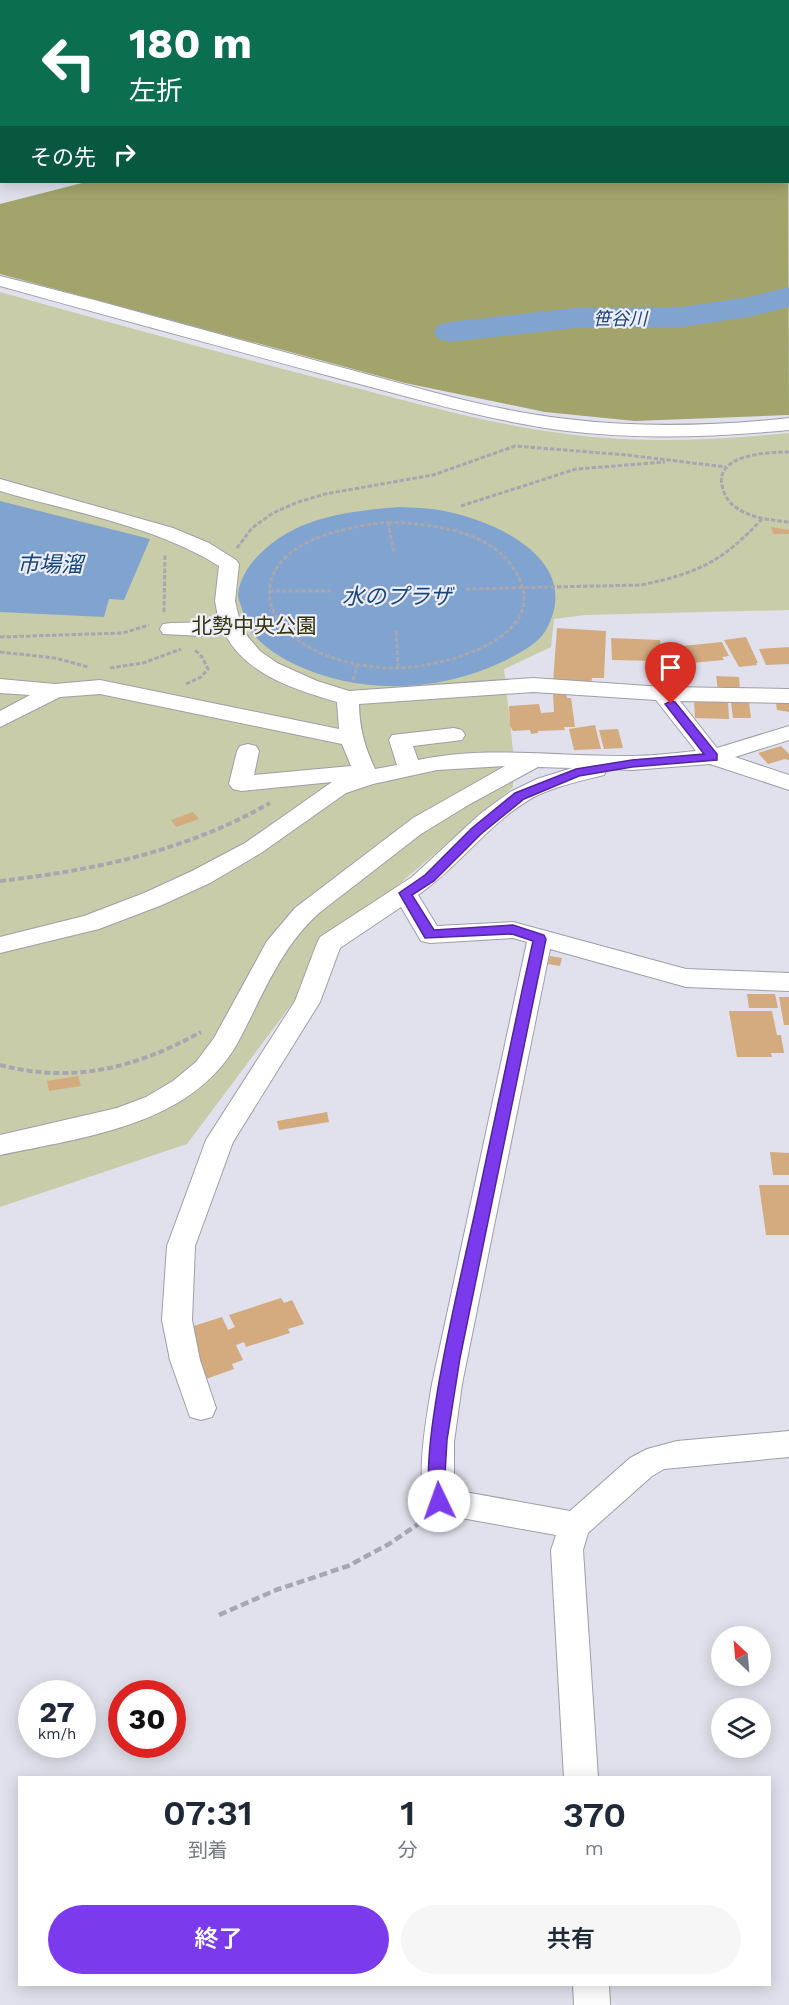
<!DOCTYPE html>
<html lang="ja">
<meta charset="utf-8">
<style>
body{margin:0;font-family:"Work Sans","Noto Sans JP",sans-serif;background:#f6f6f7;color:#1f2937;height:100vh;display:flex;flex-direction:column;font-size:22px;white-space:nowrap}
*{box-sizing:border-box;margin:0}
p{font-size:20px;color:#747a83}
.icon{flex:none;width:33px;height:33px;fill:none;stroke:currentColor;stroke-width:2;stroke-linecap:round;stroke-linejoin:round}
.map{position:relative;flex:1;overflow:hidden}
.panel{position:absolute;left:18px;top:1776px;width:753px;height:210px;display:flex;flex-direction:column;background:#fff;border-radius:0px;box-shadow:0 3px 15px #0003}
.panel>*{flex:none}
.hud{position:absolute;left:0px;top:0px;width:789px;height:183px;box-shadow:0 3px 15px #0003;background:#0b6e4f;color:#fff;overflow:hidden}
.needle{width:39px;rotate:334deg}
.fabs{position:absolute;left:711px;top:1626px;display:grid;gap:12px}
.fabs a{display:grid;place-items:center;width:60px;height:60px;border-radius:50%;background:#fff;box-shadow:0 3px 15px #0003;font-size:30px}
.speed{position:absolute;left:18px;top:1680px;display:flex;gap:12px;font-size:30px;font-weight:700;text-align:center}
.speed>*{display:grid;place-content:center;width:78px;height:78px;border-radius:50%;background:#fff;box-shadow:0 3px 15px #0003;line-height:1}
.speed small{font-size:15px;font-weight:400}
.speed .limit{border:9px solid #d22;background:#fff;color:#111}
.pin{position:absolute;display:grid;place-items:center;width:51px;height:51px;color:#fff;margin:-62px -26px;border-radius:50% 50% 50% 0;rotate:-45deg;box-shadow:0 0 6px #0007}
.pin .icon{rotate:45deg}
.me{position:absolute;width:66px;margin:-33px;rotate:357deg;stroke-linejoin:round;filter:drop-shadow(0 0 4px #0008)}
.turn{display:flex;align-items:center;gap:21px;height:126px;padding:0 30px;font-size:27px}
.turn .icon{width:78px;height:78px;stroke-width:2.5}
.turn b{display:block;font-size:42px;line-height:51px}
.then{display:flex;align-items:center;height:57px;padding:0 30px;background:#0003;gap:12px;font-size:22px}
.eta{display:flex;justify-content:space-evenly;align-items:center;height:102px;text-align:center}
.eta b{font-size:36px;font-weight:600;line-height:42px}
.action{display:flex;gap:12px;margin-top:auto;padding:12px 30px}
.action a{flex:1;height:69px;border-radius:36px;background:#7c3aed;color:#fff;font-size:24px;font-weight:600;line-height:69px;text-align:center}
.action a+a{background:#f6f6f7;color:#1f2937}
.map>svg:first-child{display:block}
</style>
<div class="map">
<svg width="789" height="2005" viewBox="0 0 789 2005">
<rect width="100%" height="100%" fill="#e0e1ec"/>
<!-- green -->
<path fill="#c9cca8" d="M 0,292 C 112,323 224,354 337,383 C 422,405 507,429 594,437 C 659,443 724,439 789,433 L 789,610 L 585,615 L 554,619 L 551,647 L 504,669 L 513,750 L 513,787 L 398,885 L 294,1001 L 187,1144 L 0,1207 Z"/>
<!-- forest -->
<path fill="#a2a46c" d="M 788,96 L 789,415 L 635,421 L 545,412 L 405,383 L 0,274 L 0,204 L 86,182 L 788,182 Z"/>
<!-- water -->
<path fill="#81a3d0" d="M 0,501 L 150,539 L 124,600 L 109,599 L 104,617 L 0,612 Z
M 400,507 C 416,508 433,508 449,512 C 503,524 583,563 546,630 C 538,644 517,655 502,662 C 437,693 357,695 292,663 C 276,655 257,642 247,626 C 244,621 244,614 242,609 C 241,605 238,599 238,595 C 239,581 248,566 258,556 C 295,517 348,511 400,507 Z"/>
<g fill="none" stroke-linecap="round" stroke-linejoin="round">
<!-- river -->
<path fill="#81a3d0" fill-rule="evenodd" d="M 789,287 L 789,307 L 749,317 L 681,327 L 575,328 L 450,342 L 438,339 L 434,332 L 438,325 L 450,322 L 575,308 L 681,307 L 749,297 Z"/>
</g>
<!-- building -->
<path fill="#d4ab7f" d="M 771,527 L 789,530 L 789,534 L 773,534 Z
M 557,628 L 606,631 L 604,678 L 592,678 L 591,684 L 553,682 Z
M 746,637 L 758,663 L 756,663 L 757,665 L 739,667 L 724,640 Z
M 611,638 L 660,640 L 662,657 L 656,657 L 656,661 L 612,660 Z
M 722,642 L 729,656 L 722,657 L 724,660 L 680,664 L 672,647 Z
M 789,647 L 789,664 L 766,665 L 759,649 Z
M 716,676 L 739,677 L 740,690 L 718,690 Z
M 566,692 L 567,698 L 571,698 L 575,727 L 564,727 L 565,730 L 538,731 L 538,733 L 531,734 L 530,730 L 513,731 L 510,726 L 509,706 L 539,704 L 541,713 L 554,712 L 553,693 Z
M 694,701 L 728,702 L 729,719 L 695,718 Z
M 731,702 L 749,702 L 751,718 L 733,718 Z
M 789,702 L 789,712 L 777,710 L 776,703 Z
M 595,725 L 601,749 L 574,750 L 569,729 Z
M 618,729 L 623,748 L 604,749 L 599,730 Z
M 781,746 L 789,754 L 789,760 L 785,759 L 768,764 L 758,753 Z
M 193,812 L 199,819 L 176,827 L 171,820 Z
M 550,956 L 562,958 L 560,966 L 548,964 Z
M 747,994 L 775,994 L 778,1008 L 749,1008 Z
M 779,997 L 789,997 L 789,1025 L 784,1025 Z
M 729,1011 L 772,1011 L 777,1035 L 781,1035 L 784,1053 L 771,1053 L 772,1057 L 737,1057 Z
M 78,1076 L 81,1086 L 49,1091 L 47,1081 Z
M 327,1112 L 329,1122 L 279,1130 L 277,1121 Z
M 770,1152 L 789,1153 L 789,1175 L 773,1175 Z
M 759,1185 L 789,1185 L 789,1235 L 766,1235 Z
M 281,1298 L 284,1303 L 292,1300 L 304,1324 L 288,1329 L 290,1333 L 246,1347 L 244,1342 L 236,1345 L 243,1360 L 232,1364 L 234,1369 L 206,1379 L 181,1330 L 222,1317 L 228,1330 L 235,1327 L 229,1315 Z"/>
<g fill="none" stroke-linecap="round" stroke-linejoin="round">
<!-- minor casing -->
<g stroke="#9e9ea9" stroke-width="2">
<path id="minor" d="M 334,0 L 363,0 L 333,2 Z
M 0,33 L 2,33 L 2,41 L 0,41 Z
M 0,276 C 119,305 237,340 355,371 C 425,390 495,411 567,419 C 641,428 715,426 789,418 L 789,430 C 715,437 641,440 567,431 C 489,421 413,398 337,378 C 225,348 112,317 0,286 Z
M 0,479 L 173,528 L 209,543 L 236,560 L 239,564 L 235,601 L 240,622 L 248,637 L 260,651 L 277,663 L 317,681 L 349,691 L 533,678 L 663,687 L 789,689 L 789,703 L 680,701 L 717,748 L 789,726 L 789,740 L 735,757 L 789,775 L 789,790 L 710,764 L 632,770 L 607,769 L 604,775 C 580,781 556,786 534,797 C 490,821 460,866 418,895 L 437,926 L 513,922 L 686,969 L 789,973 L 789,991 L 686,987 L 550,949 L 462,1384 L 454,1442 L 454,1490 L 570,1511 L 630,1458 L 647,1449 L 677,1441 L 789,1431 L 789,1457 L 664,1469 L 652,1476 L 588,1533 L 583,1550 L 598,1778 L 564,1778 L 551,1550 L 556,1535 L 439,1514 L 428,1510 C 414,1482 427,1415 432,1384 L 527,942 L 513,938 L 430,943 L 421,941 L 401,907 L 340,948 L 320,1002 L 233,1142 L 195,1246 L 192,1320 L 200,1360 L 216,1408 L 212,1417 L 201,1420 L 190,1417 L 170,1360 L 162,1320 L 167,1246 L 206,1140 L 295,1001 L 317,943 L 320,937 L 412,877 L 480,814 L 510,792 L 537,779 L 572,768 L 538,767 L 470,804 L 421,834 L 319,913 C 279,949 262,998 237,1044 C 190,1126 84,1137 0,1155 L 0,1135 L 117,1108 L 146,1097 L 173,1081 L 196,1062 L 214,1038 L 267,941 L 295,908 L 413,818 L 505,766 L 437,770 L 373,784 L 346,793 L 261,853 L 210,883 L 162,905 L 99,929 L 0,953 L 0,937 L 84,916 L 144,893 L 192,871 L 245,843 L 332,782 L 241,791 L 233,789 L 229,784 L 237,751 L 240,746 L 248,744 L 256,746 L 259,751 L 254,775 L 351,766 L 342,744 L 100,694 L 60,697 L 0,727 L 0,711 L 30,695 L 0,693 L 0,679 L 55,684 L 100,680 L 339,729 L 337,702 C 296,690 246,675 225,634 L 203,636 L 163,634 L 160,629 L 163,624 L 171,623 L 219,622 L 215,601 L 219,566 C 155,526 72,512 0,491 ZM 533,692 L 656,700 L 696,751 C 674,753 652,756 631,756 C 560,757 488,745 418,760 L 413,746 L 462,740 L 465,735 L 462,730 L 454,728 L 392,735 L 389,740 L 397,765 L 375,769 C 365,748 359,727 359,704 Z
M 573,1984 L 609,1984 L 610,2005 L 574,2005 Z"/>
</g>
<!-- path-far2 -->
<path stroke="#a6a7b0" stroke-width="3" stroke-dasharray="4.5 2" stroke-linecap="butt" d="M 789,452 C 769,452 711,454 723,489 C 725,498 731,505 740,510 C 755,519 772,520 789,522
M 461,506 L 576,469 L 665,462
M 388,522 C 433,524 493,530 517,574 C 553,638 443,667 398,668 C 358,669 300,655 277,618 C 269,606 267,589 273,575 C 289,537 352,526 388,522 Z
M 388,522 L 394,554
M 237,548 L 252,528 L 273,513 L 298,502 L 325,494 L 433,475 L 515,446 L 627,455 L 726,467
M 466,589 L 641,585 C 698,573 722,562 762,519
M 269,591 L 331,591
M 164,612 L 165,554
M 396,631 L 398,668
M 0,637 L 123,633 L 149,625
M 0,652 L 55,658 L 88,667
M 110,668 L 143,663 L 181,649
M 353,680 L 357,665
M 186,684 L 201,677 L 208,669 L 202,657 L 194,649"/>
<!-- path-far1 -->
<path stroke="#a6a7b0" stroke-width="4" stroke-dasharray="6 3" stroke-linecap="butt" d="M 0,881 C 96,870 186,851 270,803
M 0,1065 C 75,1084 135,1068 201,1032"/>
<!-- path -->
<path stroke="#a6a7b0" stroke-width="4.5" stroke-dasharray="8 4" stroke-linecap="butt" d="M 219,1615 L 276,1590 L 348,1566 L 389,1544 L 424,1520"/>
<!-- minor -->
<use href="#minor" fill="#fff" fill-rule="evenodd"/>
</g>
<!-- route -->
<path fill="#7c3aed" stroke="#51269a" stroke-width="1.5" d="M 671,701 L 675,702 L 717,754 L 717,760 L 632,767 L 579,776 L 524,799 L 481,834 L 434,881 L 412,895 L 434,930 L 513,925 L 544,935 L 546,939 L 460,1358 L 447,1440 L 445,1474 L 447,1501 L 445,1506 L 439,1508 L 433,1506 C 413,1466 464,1264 475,1212 C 494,1121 513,1031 533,941 L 512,934 L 425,938 L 399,893 L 425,875 L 472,828 L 515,793 L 576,769 L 632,760 L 704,754 L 665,704 Z"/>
<g text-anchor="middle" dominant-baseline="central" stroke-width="4.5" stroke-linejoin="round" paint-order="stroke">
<!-- far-water labels -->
<g font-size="18" font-style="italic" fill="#19457d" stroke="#edeefa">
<text x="620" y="318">笹谷川</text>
</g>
<!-- park labels -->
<g font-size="21" fill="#343506" stroke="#edeefa">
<text x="254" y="625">北勢中央公園</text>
</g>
<!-- water labels -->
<g font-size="22" font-style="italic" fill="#19457d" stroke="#edeefa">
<text x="50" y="564">市場溜</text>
<text x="397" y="596">水のプラザ</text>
</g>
</g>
</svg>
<div class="fabs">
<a><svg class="needle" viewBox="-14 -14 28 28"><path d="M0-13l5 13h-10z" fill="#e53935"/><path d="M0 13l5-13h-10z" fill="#747a83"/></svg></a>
<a><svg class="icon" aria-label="layers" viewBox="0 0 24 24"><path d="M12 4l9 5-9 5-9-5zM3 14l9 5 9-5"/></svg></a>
</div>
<div class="speed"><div>27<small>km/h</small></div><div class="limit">30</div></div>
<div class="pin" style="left:671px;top:704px;background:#d93025"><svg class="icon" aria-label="arrive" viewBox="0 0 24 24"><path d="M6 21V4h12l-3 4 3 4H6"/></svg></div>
<svg class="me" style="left:439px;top:1501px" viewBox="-20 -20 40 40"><circle r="19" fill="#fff"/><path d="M0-13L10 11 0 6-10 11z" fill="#7c3aed"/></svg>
<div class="hud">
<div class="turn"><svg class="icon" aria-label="left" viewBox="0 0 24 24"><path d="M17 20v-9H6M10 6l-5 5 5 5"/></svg><div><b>180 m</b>左折</div></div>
<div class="then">その先<svg class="icon" aria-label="right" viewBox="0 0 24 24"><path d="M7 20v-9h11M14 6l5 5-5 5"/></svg></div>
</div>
<section class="panel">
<div class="eta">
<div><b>07:31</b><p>到着</p></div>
<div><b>1</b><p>分</p></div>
<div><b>370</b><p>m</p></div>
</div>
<div class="action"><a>終了</a><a>共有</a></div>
</section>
</div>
